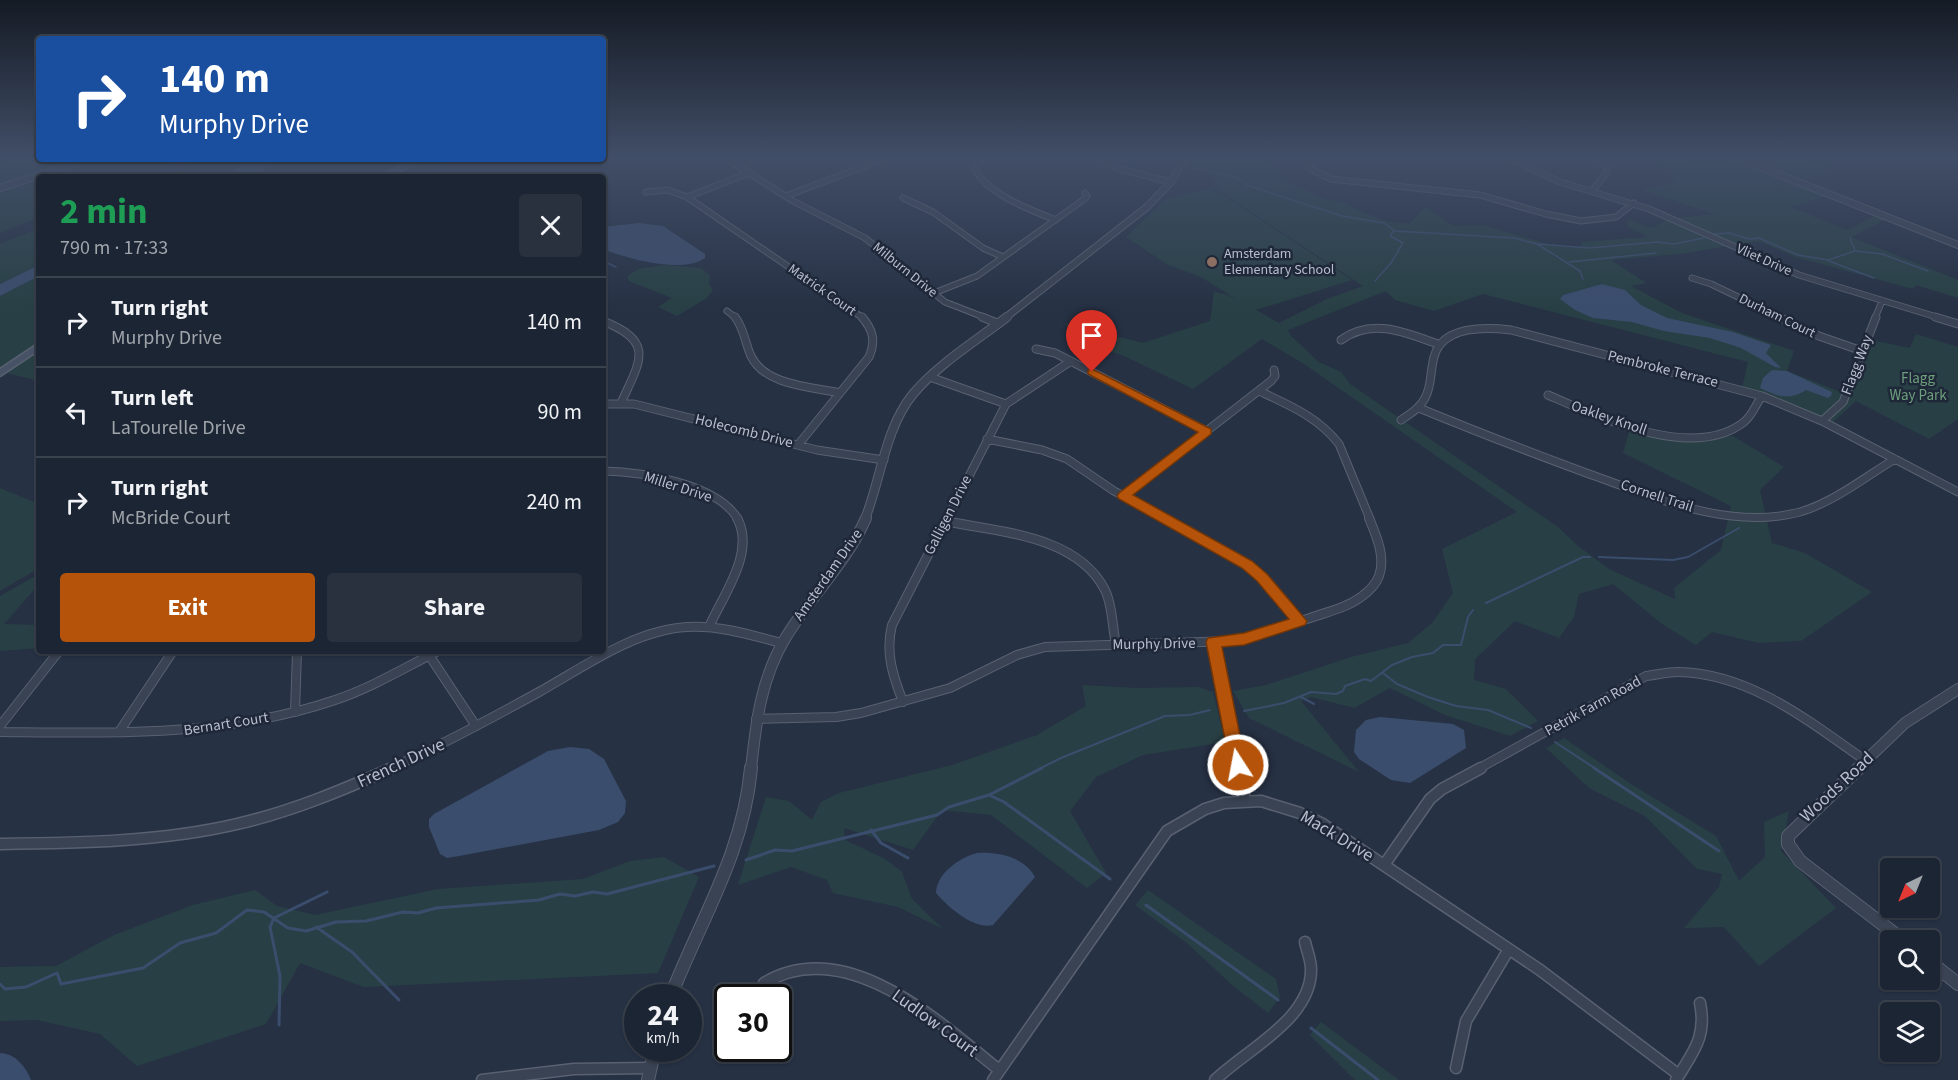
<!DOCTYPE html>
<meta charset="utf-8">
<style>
body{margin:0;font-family:"Source Sans 3",sans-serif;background:#29313f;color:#f1f3f6;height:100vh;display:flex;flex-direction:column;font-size:22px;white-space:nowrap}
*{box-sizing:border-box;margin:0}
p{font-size:20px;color:#a0a5ac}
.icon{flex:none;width:33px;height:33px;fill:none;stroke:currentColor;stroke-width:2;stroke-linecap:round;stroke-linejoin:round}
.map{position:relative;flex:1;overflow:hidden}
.side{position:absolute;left:36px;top:174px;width:570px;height:480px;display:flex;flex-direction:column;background:#1c2533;border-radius:6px;box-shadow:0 2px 4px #0004,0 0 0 2px #3a424e}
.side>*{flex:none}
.hud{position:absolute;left:36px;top:36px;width:570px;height:126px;border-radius:6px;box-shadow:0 2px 4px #0004,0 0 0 2px #3a424e;background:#1a4fa0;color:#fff;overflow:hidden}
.needle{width:39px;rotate:223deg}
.buttons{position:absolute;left:1880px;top:858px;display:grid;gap:12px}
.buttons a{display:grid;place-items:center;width:60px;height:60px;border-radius:6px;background:#1c2533;box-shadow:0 2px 4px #0004,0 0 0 2px #3a424e;font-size:30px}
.speed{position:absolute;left:624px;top:984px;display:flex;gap:12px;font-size:30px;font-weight:700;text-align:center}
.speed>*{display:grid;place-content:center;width:78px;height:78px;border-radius:50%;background:#1c2533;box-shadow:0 2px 4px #0004,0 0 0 2px #3a424e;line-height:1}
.speed small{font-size:15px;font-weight:400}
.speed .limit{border:3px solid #111;border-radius:9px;background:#fff;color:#111}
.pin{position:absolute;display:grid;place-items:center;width:51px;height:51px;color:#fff;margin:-62px -26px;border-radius:50% 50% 50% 0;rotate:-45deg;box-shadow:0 0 6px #0007}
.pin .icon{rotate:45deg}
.me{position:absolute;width:66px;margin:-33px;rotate:349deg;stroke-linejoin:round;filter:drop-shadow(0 0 4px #0008)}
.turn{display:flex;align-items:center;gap:21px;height:126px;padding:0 24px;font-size:27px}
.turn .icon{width:78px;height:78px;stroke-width:2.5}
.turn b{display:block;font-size:42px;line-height:51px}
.round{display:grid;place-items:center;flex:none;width:63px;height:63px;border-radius:6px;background:#29313f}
.head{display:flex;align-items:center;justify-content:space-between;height:102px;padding:0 24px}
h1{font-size:36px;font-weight:700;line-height:45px;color:#1e9e55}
.button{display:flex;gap:12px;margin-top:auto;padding:12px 24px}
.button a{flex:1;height:69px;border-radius:6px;background:#b45309;color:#fff;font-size:24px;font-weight:700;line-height:69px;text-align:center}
.button a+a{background:#29313f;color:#f1f3f6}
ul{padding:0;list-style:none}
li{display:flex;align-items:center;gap:18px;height:90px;padding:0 24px;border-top:2px solid #3a424e}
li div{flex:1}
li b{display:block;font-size:22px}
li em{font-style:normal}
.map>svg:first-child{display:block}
</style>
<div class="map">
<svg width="1958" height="1080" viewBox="0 0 1958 1080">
<rect width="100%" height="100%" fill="#263144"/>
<!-- green -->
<path fill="#284045" d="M 39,157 L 39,159 L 184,159 L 139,177 L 39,177 L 39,217 L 0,233 L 0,163 Z
M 1195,157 L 1263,157 L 1283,179 L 1324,199 L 1343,202 L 1362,212 L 1386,221 L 1409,224 L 1426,207 L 1453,226 L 1483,225 L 1544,243 L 1580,248 L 1582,242 L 1648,237 L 1627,226 L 1630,220 L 1652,228 L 1669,219 L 1713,214 L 1643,190 L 1675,182 L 1659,163 L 1679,157 L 1694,164 L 1735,161 L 1726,157 L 1800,157 L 1834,170 L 1803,181 L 1831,195 L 1791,207 L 1847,230 L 1876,215 L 1886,219 L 1852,237 L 1958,280 L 1958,298 L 1916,285 L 1913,289 L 1796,257 L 1759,241 L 1680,254 L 1611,260 L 1646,283 L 1631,286 L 1682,313 L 1794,351 L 1787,371 L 1851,396 L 1871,340 L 1910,348 L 1916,334 L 1958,347 L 1958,419 L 1929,439 L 1856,401 L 1832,423 L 1742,388 L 1748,362 L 1483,294 L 1434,311 L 1395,300 L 1386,291 L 1288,330 L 1290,335 L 1319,362 L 1341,372 L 1350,384 L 1558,527 L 1578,546 L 1609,569 L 1675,599 L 1674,588 L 1721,550 L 1731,506 L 1623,453 L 1629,432 L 1655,438 L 1692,441 L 1733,436 L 1784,467 L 1760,490 L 1772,543 L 1805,553 L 1872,592 L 1801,641 L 1759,643 L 1712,632 L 1696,645 L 1662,624 L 1613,584 L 1579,594 L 1574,617 L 1559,638 L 1515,621 L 1475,659 L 1474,680 L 1506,689 L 1538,721 L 1510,736 L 1445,715 L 1390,688 L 1354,708 L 1311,697 L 1301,701 L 1359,772 L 1249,718 L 1233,691 L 1266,685 L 1351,657 L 1408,643 L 1432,623 L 1453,593 L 1442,549 L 1517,512 L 1304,364 L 1262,339 L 1193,389 L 1122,355 L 1094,347 L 1064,323 L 1143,343 L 1210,321 L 1214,292 L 1225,294 L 1236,299 L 1201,277 L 1168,265 L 1126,237 L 1166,199 L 1212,188 L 1352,280 L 1256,310 L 1279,323 L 1327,299 L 1363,286 L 1215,188 L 1214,172 L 1196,167 Z
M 205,159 L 255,159 L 224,177 L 162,177 Z
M 282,159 L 419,159 L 372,177 L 252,177 Z
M 432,159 L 462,159 L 411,177 L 382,177 Z
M 39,228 L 39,265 L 0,284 L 0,244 Z
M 664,265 L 701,268 L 710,275 L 709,284 L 713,290 L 707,298 L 677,316 L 658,307 L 672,298 L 629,281 L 627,276 L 638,269 Z
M 39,276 L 39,342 L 0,368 L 0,296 Z
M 39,351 L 39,381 L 7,373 Z
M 0,488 L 39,504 L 39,568 L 0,591 Z
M 39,574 L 39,584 L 4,624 L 39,625 L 39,648 L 0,651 L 0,596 Z
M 1082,685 L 1137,688 L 1198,687 L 1213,692 L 1225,742 L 1143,755 L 1096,777 L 1070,811 L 1106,873 L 1087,888 L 991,815 L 942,810 L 913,850 L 844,828 L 845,840 L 885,859 L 902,872 L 912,899 L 943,929 L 898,907 L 833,893 L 827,880 L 791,867 L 738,885 L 766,797 L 789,801 L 812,820 L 821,802 L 839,793 L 952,765 L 1037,735 L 1086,706 Z
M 1564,738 L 1631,784 L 1716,836 L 1739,881 L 1765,857 L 1764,822 L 1789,811 L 1781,851 L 1836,908 L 1759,966 L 1724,927 L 1684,928 L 1719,887 L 1722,874 L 1697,869 L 1645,816 L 1589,788 L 1546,748 Z
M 664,857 L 699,877 L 658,973 L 364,987 L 300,963 L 266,1024 L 137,1066 L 100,1034 L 37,1020 L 0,1021 L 0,967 L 56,966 L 114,935 L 193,905 L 255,890 L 277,906 L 315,915 L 438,889 L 583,879 L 630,861 Z
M 1148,890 L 1276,979 L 1280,997 L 1268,1013 L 1231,984 L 1188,944 L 1135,905 Z
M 1321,1022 L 1399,1080 L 1355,1080 L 1310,1035 Z"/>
<!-- water -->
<path fill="#3b4d6d" d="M 255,159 L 282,159 L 252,177 L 224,177 Z
M 639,223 L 663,226 L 705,254 L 705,258 C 682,274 628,259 603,249 L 603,227 Z
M 39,265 L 39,276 L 0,296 L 0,284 Z
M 1602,284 L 1625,290 L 1641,305 L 1667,318 L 1733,332 L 1771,345 L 1766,353 L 1781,368 L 1775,367 L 1741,348 L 1710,338 L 1664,331 L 1632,322 L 1593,318 L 1575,310 L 1560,299 L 1563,295 Z
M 1772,370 L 1787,371 L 1832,392 L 1831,396 L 1828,398 L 1806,390 C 1789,401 1777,396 1760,388 L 1763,378 Z
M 1380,717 L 1453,724 L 1464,730 L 1466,748 L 1410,783 L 1391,780 L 1359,759 L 1354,752 L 1356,730 L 1366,720 Z
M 570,747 L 589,749 L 604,759 L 626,801 L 625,813 L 618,822 L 599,830 L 459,856 L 447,858 L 440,854 L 429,827 L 429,819 L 434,814 L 548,751 Z
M 977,853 C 998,852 1023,856 1035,877 L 993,925 C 974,930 948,907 936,893 C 937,873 959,858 977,853 Z
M 0,1053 C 15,1053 26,1067 31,1080 L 0,1080 Z"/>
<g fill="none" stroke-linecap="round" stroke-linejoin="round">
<!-- stream-far2 -->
<path stroke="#3b4d6d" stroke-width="1.5" d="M 1193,168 L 1236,177 L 1249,186 L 1342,216 L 1384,223 L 1395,231 L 1514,238 L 1537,244 L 1580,271 L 1583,279
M 1714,234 L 1729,233 L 1749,239 L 1759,238 L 1798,255 L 1828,260 L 1855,251 L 1850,238
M 1537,244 L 1590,248 L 1657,242 L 1674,244 L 1704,238
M 1856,251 L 1882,254 L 1928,271
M 603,261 L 616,267
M 1829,261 L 1874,278
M 1569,262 L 1656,253
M 1375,281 L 1391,263 L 1403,243 L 1390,236 L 1394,230"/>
<!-- stream-far1 -->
<path stroke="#3b4d6d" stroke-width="2" d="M 1599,557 L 1673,560 L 1688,557 L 1739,528
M 1486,603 L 1583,557 L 1590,557
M 1383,673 L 1397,684 L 1428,697 L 1456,706 L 1488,710 L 1531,728
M 1301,697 L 1314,704
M 1244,711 L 1284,703 L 1311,692 L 1336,694 L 1343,691 L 1345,686 L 1365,679 L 1371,681 L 1392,665 L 1412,657 L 1433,653 L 1443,645 L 1461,645 L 1468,617 L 1473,610
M 1555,742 L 1596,769
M 1039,769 L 1061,758 L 1165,716 L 1190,715 L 1210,710"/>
<!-- stream -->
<path stroke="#3b4d6d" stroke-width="3" d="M 1594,768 L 1719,851
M 989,795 L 1004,802 L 1110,879
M 871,830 L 881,843 L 908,858
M 746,860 L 775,850 L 792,851 L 937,815 L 949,807 L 989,795 L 1042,768
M 1146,905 L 1278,1000
M 316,927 L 352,952 L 399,1000
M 0,984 L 5,989 L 26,987 L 57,973 L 61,984 L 143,968 L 180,943 L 216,933 L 247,910 L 264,912 L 288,928 L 306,931 L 336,922 L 366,921 L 403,912 L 418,913 L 436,908 L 539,900 L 560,894 L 575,896 L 593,892 L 607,894 L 714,866
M 279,1025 L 280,976 L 270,927 L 274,918 L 327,892
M 1311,1028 L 1378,1080"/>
<!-- minor-far3 casing -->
<g stroke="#596171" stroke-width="7">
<path id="minor-far3" d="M 724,157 L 793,201 L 865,238 L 945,302 L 986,318
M 983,157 L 974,168 C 989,195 1028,209 1056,220
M 1093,157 L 1123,170 L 1171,182
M 1305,157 L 1311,169 L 1331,179 L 1480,195 L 1546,214 L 1581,221 L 1616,217 L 1634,203
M 1507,157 L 1560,182 L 1649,209 L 1799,275 L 1940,318
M 1592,157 L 1605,164 L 1608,171 L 1592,191
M 646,192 L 668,190 L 687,197 L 863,318
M 786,196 L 889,157
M 687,197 L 749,173
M 903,198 L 933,212 L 983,248 L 1003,257
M 1692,278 L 1711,284 L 1782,318
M 934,293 L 977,276 L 1083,200 L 1087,196 L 1085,193
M 727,311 L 736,318
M 1875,318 L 1882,301"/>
</g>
<!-- minor-far2 casing -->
<g stroke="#596171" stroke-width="9">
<path id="minor-far2" d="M 735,317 C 744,328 745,343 751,356 C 765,386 813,387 840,393
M 982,317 L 997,323
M 1779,317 L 1819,336 L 1862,351
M 1935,317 L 1958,324
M 603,321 C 656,342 640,361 621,403
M 1341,340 C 1373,317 1407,333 1440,345
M 1036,349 L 1055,353 L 1206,431
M 930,377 L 1006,404
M 1259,391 C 1289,405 1318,417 1339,444 L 1370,519
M 1548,395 C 1599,417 1693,462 1744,422 C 1752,416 1756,404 1762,396
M 603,404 L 634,404 L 817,450 L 884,460
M 1419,408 C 1475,431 1532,453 1589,474 C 1655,497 1728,531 1800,512 C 1834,502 1865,477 1895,459
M 1401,420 C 1410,414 1420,408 1425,398 C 1432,386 1430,371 1434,357 C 1442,325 1485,327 1511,330 L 1762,396 L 1822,421 L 1958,492
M 1822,421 L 1843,402 L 1876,317
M 987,439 L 1042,450 L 1067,459 L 1114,491 L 1166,519
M 798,445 L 869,357 C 876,341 873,330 862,317
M 603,471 C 642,472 716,483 738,519
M 1123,496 L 1271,381 L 1275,376 L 1274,370
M 947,519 L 1006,404 L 1071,361"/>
</g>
<!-- minor-far1 casing -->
<g stroke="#596171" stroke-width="10">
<path id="minor-far1" d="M 1163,518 L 1239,559 L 1262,577 L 1299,621
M 945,521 C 998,532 1077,535 1105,590 C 1113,606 1112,627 1116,644
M 709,627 C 723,595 756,552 737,518
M 1213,642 L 1239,769
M 429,655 L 476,726
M 903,702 C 893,676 885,653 892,625 L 947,518
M 295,712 L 297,651
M 756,719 L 836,717 L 861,713 L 950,688 L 1017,655 L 1045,647 L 1234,641 C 1260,636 1284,626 1310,618 C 1327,612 1346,608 1361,597 C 1368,592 1376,584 1379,576 C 1386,557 1376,535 1369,518
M 0,726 L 59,651
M 0,732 C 112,733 227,737 335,700 C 371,688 404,668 438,651
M 119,732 L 173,651
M 389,769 C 440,746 490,719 539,692 C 584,667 634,630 687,627 C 719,625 751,635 781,643
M 1478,769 L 1646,676 C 1656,675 1667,672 1678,672 C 1750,673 1810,722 1866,761"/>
</g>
<!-- minor casing -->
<g stroke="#596171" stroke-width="13">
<path id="minor" d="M 1238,768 L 1245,800
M 0,844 C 79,843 160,842 237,824 C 290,812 343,790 392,768
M 1384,865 L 1430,799 L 1442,789 L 1481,768
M 764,983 C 846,934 938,1021 999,1070
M 1456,1068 L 1466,1021 L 1509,949
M 482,1080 L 574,1069 L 650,1068
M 993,1080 L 1167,831 L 1205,809 L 1224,803 L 1261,801 L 1300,813 L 1321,823 L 1540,970 L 1679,1075
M 1215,1080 C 1247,1049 1312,1019 1311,969 C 1311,960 1307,951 1305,942
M 1676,1080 C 1693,1052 1707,1037 1700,1003"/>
</g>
<!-- tertiary-far3 casing -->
<g stroke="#596171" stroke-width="8">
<path id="tertiary-far3" d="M 1735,157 L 1958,245
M 0,188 L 90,159
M 1005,318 L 1147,207 L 1171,182 L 1185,157"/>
</g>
<!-- tertiary-far2 casing -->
<g stroke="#596171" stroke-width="10">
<path id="tertiary-far2" d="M 865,519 C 881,479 885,428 913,394 C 937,365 977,340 1007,317"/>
</g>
<!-- tertiary-far1 casing -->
<g stroke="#596171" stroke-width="12">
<path id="tertiary-far1" d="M 751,769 C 756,722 761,678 786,637 C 811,596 847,562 866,518
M 1857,769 L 1905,723 L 1958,689"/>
</g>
<!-- tertiary casing -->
<g stroke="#596171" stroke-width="14">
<path id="tertiary" d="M 1859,768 L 1788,836 L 1788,844 L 1800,861 L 1903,940
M 1929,961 L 1958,984
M 670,998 C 701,918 743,855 751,768
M 648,1080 L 655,1048"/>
</g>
<!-- secondary casing -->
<g stroke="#596171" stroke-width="3">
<path id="secondary" d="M 420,159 L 429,159 L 384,177 L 375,177 Z
M 39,343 L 39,350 L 0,376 L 0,369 Z"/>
</g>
<!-- minor-far3 -->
<use href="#minor-far3" stroke="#3a4353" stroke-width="5"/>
<!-- minor-far2 -->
<use href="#minor-far2" stroke="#3a4353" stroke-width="7"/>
<!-- minor-far1 -->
<use href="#minor-far1" stroke="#3a4353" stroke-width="8"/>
<!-- minor -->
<use href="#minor" stroke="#3a4353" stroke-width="10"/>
<!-- tertiary-far3 -->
<use href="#tertiary-far3" stroke="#3a4353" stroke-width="6"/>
<!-- tertiary-far2 -->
<use href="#tertiary-far2" stroke="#3a4353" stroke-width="8"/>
<!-- tertiary-far1 -->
<use href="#tertiary-far1" stroke="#3a4353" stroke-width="10"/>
<!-- tertiary -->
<use href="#tertiary" stroke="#3a4353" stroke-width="12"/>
<!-- secondary -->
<use href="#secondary" fill="#485267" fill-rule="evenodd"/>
</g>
<!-- sky -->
<linearGradient id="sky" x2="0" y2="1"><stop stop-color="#151b25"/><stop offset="0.51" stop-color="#414e67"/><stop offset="1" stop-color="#414e67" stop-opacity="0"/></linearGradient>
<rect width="1958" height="308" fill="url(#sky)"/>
<!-- route -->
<path fill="#b45309" stroke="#753606" stroke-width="1.5" d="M 1092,369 L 1211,429 L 1211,434 L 1133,495 L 1252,561 L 1267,574 L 1307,621 L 1305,625 L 1244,645 L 1222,647 L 1246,765 L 1244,770 L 1238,772 L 1232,770 L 1230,765 L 1206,642 L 1208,638 L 1244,633 L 1289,619 L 1257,581 L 1242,568 L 1119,499 L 1117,496 L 1119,493 L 1198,432 L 1088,374 L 1088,370 Z"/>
<!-- markers -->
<circle fill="#8d6e63" stroke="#1f2839" stroke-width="2" cx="1212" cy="262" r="6"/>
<g text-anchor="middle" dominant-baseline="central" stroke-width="5" stroke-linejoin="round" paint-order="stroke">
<!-- far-poi labels -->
<g font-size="14" fill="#b8becd" stroke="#1f2839" text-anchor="start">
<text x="1224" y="254">Amsterdam<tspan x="1224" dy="16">Elementary School</tspan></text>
</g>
<!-- far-street labels -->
<g font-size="14" fill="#b8becd" stroke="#1f2839">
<text transform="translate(1764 260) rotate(24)">Vliet Drive</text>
<text transform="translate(905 270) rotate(39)">Milburn Drive</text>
<text transform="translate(822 290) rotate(35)">Matrick Court</text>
<text transform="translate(1777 316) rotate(26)">Durham Court</text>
</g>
<!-- street labels -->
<g font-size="15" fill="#b8becd" stroke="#1f2839">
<text transform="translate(1857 365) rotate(-69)">Flagg Way</text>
<text transform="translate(1663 369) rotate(14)">Pembroke Terrace</text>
<text transform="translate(1609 418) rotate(19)">Oakley Knoll</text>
<text transform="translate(744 431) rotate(14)">Holecomb Drive</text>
<text transform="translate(678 487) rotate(18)">Miller Drive</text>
<text transform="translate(1657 496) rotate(18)">Cornell Trail</text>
<text transform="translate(948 515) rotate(-63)">Galligen Drive</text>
<text transform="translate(828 575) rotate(-55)">Amsterdam Drive</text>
<text transform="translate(1154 644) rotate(-1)">Murphy Drive</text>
<text transform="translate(1593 706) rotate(-29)">Petrik Farm Road</text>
<text transform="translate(226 724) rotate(-9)">Bernart Court</text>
</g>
<!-- park labels -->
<g font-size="15" fill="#6e9f7c" stroke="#1f2839">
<text x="1918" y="378">Flagg<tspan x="1918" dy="17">Way Park</tspan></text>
</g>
<!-- near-street labels -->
<g font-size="18" fill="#b8becd" stroke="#1f2839">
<text transform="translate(401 763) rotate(-25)">French Drive</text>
<text transform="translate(1837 787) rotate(-43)">Woods Road</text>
<text transform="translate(1337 836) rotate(31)">Mack Drive</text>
<text transform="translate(935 1023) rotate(36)">Ludlow Court</text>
</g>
</g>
</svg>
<div class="buttons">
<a><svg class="needle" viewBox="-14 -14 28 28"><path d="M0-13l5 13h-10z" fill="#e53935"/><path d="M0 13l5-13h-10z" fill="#a0a5ac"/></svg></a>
<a><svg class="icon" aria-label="search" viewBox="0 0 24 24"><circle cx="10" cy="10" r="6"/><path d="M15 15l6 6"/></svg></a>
<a><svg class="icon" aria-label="layers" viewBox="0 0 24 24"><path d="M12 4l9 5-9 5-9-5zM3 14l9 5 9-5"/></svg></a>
</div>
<div class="speed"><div>24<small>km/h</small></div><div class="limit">30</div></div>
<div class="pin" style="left:1092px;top:372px;background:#d93025"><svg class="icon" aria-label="arrive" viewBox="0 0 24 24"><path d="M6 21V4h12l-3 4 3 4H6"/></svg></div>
<svg class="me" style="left:1238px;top:765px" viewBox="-20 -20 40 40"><circle r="17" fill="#b45309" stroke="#fff" stroke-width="3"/><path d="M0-11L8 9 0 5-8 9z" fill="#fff"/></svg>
<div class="hud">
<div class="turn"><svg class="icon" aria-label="right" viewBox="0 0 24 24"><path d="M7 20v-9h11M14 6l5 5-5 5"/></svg><div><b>140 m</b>Murphy Drive</div></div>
</div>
<section class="side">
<div class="head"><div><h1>2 min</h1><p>790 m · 17:33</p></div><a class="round"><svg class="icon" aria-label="close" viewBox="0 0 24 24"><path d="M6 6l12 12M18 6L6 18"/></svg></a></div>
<ul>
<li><svg class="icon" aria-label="right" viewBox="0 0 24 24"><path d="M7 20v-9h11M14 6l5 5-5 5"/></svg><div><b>Turn right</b><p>Murphy Drive</p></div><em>140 m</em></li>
<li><svg class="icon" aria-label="left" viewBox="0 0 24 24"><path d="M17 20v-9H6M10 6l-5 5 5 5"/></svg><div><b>Turn left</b><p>LaTourelle Drive</p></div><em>90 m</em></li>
<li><svg class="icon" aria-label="right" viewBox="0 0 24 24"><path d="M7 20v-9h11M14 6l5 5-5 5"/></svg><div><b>Turn right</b><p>McBride Court</p></div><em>240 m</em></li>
</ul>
<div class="button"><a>Exit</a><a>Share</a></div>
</section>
</div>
